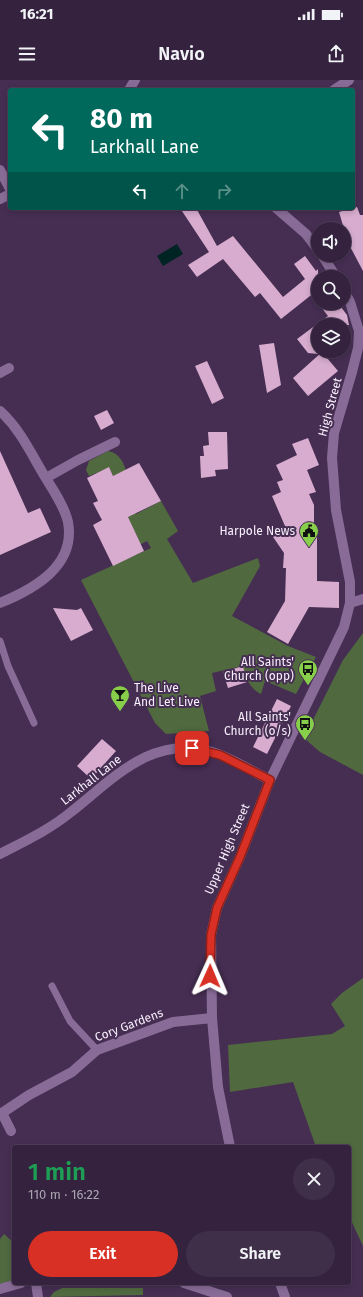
<!DOCTYPE html>
<meta charset="utf-8">
<style>
body{margin:0;font-family:"Fira Sans",sans-serif;background:#3f2f49;color:#f1f3f6;height:100vh;display:flex;flex-direction:column;font-size:15px;white-space:nowrap}
*{box-sizing:border-box;margin:0}
p{font-size:13px;color:#a9a4b0}
.icon{flex:none;width:22px;height:22px;fill:none;stroke:currentColor;stroke-width:2;stroke-linecap:round;stroke-linejoin:round}
.map{position:relative;flex:1;overflow:hidden}
.side{position:absolute;left:12px;top:1065px;width:339px;height:140px;display:flex;flex-direction:column;background:#34223e;border-radius:4px;box-shadow:0 2px 6px #0003,0 0 0 1px #4e3f58}
.side>*{flex:none}
.hud{position:absolute;left:8px;top:8px;width:347px;height:122px;border-radius:4px;box-shadow:0 2px 6px #0003,0 0 0 1px #4e3f58;background:#00695c;color:#fff;overflow:hidden}
.tools{position:absolute;left:311px;top:142px;display:grid;gap:8px}
.tools a{display:grid;place-items:center;width:40px;height:40px;border-radius:50%;background:#34223e;box-shadow:0 2px 6px #0003,0 0 0 1px #4e3f58;font-size:20px}
.pin{position:absolute;display:grid;place-items:center;width:34px;height:34px;color:#fff;margin:-17px;border-radius:8px;box-shadow:0 2px 6px #0006}
.me{position:absolute;width:44px;margin:-22px;rotate:1deg;stroke-linejoin:round;filter:drop-shadow(0 0 3px #0008)}
.turn{display:flex;align-items:center;gap:14px;height:84px;padding:0 16px;font-size:18px}
.turn .icon{width:52px;height:52px;stroke-width:2.5}
.turn b{display:block;font-size:28px;line-height:34px}
.lanes{display:flex;align-items:center;height:38px;padding:0 16px;background:#0003;justify-content:center;gap:20px;direction:ltr}
.lanes .off{opacity:.35}
.round{display:grid;place-items:center;flex:none;width:42px;height:42px;border-radius:21px;background:#3f2f49}
.headline{display:flex;align-items:center;justify-content:space-between;height:68px;padding:0 16px}
h1{font-size:24px;font-weight:600;line-height:30px;color:#1e9e55}
.cta{display:flex;gap:8px;margin-top:auto;padding:8px 16px}
.cta a{flex:1;height:46px;border-radius:24px;background:#d93025;color:#fff;font-size:16px;font-weight:600;line-height:46px;text-align:center}
.cta a+a{background:#3f2f49;color:#f1f3f6}
.status{display:flex;justify-content:space-between;align-items:center;height:28px;padding:0 20px;background:#34223e;direction:ltr}
.status svg{height:11px;fill:currentColor}
header{display:flex;justify-content:space-between;align-items:center;height:52px;padding:0 16px;background:#34223e;font-size:18px;font-weight:600}
.map>svg:first-child{display:block}
</style>
<div class="status"><b>16:21</b><svg viewBox="0 0 49 12"><path d="M0 12V9h3v3zM5 12V6h3v6zM10 12V3h3v9zM15 12V0h3v12zM26 1h20v11H26zM47 4h2v5h-2z"/></svg></div>
<header><svg class="icon" aria-label="menu" viewBox="0 0 24 24"><path d="M4 6h16M4 12h16M4 18h16"/></svg>Navio<svg class="icon" aria-label="share" viewBox="0 0 24 24"><path d="M12 15V3M7 8l5-5 5 5M5 13v7h14v-7"/></svg></header>
<div class="map">
<svg width="363" height="1217" viewBox="0 0 363 1217">
<rect width="100%" height="100%" fill="#462e53"/>
<!-- green -->
<path fill="#50693f" d="M 108,371 C 133,375 126,417 136,434 L 161,421 L 178,451 L 167,459 L 193,503 L 258,478 L 260,486 L 232,536 L 288,566 L 316,577 L 296,614 L 265,601 L 261,614 C 249,608 246,598 243,586 L 212,593 L 216,611 L 200,616 L 209,651 L 166,654 L 155,643 L 81,500 L 151,468 L 147,461 L 135,467 L 138,459 L 135,452 L 132,453 L 121,410 L 109,388 L 89,396 L 86,390 L 89,381 Z
M 363,553 L 363,695 L 320,672 L 304,658 L 343,580 Z
M 363,898 L 363,1166 L 349,1136 L 349,1067 L 316,1067 L 293,1002 L 230,1012 L 228,965 L 332,954 L 345,946 L 331,924 L 342,913 Z
M 4,1154 L 14,1163 L 14,1200 L 0,1204 L 0,1159 Z
M 62,1208 L 143,1208 L 143,1215 L 50,1217 L 54,1212 Z"/>
<!-- water -->
<path fill="#002323" d="M 177,164 L 183,174 L 163,186 L 157,176 Z"/>
<!-- building -->
<path fill="#d7acce" d="M 357,127 L 360,135 L 363,135 L 363,191 L 344,155 L 344,149 L 339,132 Z
M 180,128 L 196,128 L 217,166 L 233,156 L 283,217 L 305,199 L 294,184 L 305,176 L 316,191 L 318,189 L 318,215 L 315,212 L 281,239 L 260,213 L 255,217 L 223,179 L 197,197 L 188,185 L 209,172 Z
M 318,223 L 338,223 L 347,235 L 349,245 L 318,245 L 318,274 L 308,273 L 297,259 L 328,236 Z
M 274,263 L 281,305 L 267,313 L 259,265 Z
M 322,272 L 338,291 L 308,316 L 293,298 Z
M 207,281 L 224,318 L 212,324 L 195,286 Z
M 107,330 L 114,343 L 101,350 L 94,336 Z
M 208,352 L 227,352 L 228,389 L 215,390 L 216,396 L 201,398 L 200,376 L 204,376 L 203,366 L 209,365 Z
M 308,358 L 319,385 L 307,390 L 316,412 L 309,414 L 314,425 L 314,456 L 317,456 L 317,501 L 339,502 L 339,528 L 309,527 L 288,564 L 267,552 L 285,521 L 286,488 L 283,488 L 284,473 L 271,454 L 285,446 L 272,416 L 281,412 L 277,402 L 283,400 L 276,385 L 297,375 L 292,364 Z
M 0,371 L 28,433 L 40,428 L 51,452 L 0,475 Z
M 139,383 L 161,421 L 128,437 L 144,471 L 113,486 L 93,445 L 102,440 L 93,423 L 98,421 L 87,398 L 109,387 L 113,396 Z
M 53,528 L 77,530 L 81,528 L 93,550 L 71,561 Z
M 243,586 L 247,602 L 228,608 L 223,592 Z
M 277,619 L 291,626 L 267,674 L 253,667 Z
M 102,659 L 116,671 L 91,699 L 77,686 Z"/>
<g fill="none" stroke-linecap="round" stroke-linejoin="round">
<!-- lane -->
<path stroke="#886c97" stroke-width="7" d="M 0,561 L 8,586 L 34,643
M 52,906 L 70,941 L 97,970"/>
<!-- street -->
<path stroke="#886c97" stroke-width="10" d="M 129,10 L 135,0
M 334,10 L 349,0
M 0,90 L 10,109
M 0,119 L 10,114
M 276,128 L 306,154 L 318,170
M 322,175 L 336,197
M 0,293 L 9,288
M 0,331 C 18,347 29,369 41,390 C 50,406 64,424 68,442 C 76,486 34,509 0,523
M 46,398 L 78,380 L 115,362
M 350,523 L 363,519
M 0,774 C 25,761 49,750 71,732 C 113,699 152,654 212,672 C 232,678 251,691 270,700
M 0,1033 L 2,1033 L 11,1051
M 2,1033 L 29,1015 L 72,992 L 97,970 L 173,942 L 212,938
M 230,1067 L 218,1007 L 212,938 L 211,855 L 217,828 L 240,777 L 270,700 L 344,547 L 350,523 L 350,502 L 336,430 L 332,378 L 334,353 L 352,292 L 358,268 L 359,251 L 350,222 L 344,211
M 36,1203 L 38,1217
M 184,1203 L 227,1217
M 280,1203 L 285,1217
M 0,1209 L 21,1203"/>
</g>
<g fill="none" stroke-linecap="round" stroke-linejoin="round">
<!-- route casing -->
<g stroke="#8d1f18" stroke-width="10">
<path id="route" d="M 192,668 L 220,675 L 270,700 L 240,777 L 217,828 L 211,855 L 210,896"/>
</g>
<!-- route -->
<use href="#route" stroke="#d93025" stroke-width="7"/>
</g>
<!-- icons -->
<defs>
<g id="civic-pin" transform="scale(1)"><path d="M0 17L-7.5 6A9.5 9.5 0 1 1 7.5 6Z" fill="#87cf4a" stroke="#462e53"/><path d="M-.6-6.5H3V-4.5H.6V-3L4-1V1h2V6H-6V1h2V-1L-.6-3ZM-1.2 2.5V6h2.4V2.5Z" fill="#111"/></g>
<g id="bus-pin" transform="scale(1)"><path d="M0 17L-7.5 6A9.5 9.5 0 1 1 7.5 6Z" fill="#87cf4a" stroke="#462e53"/><path d="M-5-6H5V4H4V6H2V4H-2V6H-4V4H-5ZM-3.5-4V0h7V-4ZM-3.5 1.2v1.5H-2V1.2ZM2 1.2v1.5H3.5V1.2Z" fill="#111"/></g>
<g id="bar-pin" transform="scale(1)"><path d="M0 17L-7.5 6A9.5 9.5 0 1 1 7.5 6Z" fill="#87cf4a" stroke="#462e53"/><path d="M-6-5H6L.8 .8V4.5H3.5V6h-7V4.5H-.8V.8Z" fill="#111"/></g>
</defs>
<g fill-rule="evenodd">
<use href="#civic-pin" x="309" y="451"/>
<use href="#bus-pin" x="308" y="589"/>
<use href="#bar-pin" x="120" y="615"/>
<use href="#bus-pin" x="305" y="644"/>
</g>
<g text-anchor="middle" dominant-baseline="central" stroke-width="4" stroke-linejoin="round" paint-order="stroke">
<!-- street labels -->
<g font-size="12" fill="#f8effd" stroke="#462e53">
<text transform="translate(330 327) rotate(-75)">High Street</text>
<text transform="translate(91 700) rotate(-38)">Larkhall Lane</text>
<text transform="translate(227 769) rotate(-67)">Upper High Street</text>
<text transform="translate(129 945) rotate(-21)">Cory Gardens</text>
</g>
<!-- poi labels -->
<g font-size="12" fill="#f8effd" stroke="#462e53" text-anchor="end">
<text x="295" y="451">Harpole News</text>
<text x="294" y="582">All Saints'<tspan x="294" dy="14">Church (opp)</tspan></text>
<text x="134" y="608" text-anchor="start">The Live<tspan x="134" dy="14">And Let Live</tspan></text>
<text x="291" y="637">All Saints'<tspan x="291" dy="14">Church (o/s)</tspan></text>
</g>
</g>
</svg>
<div class="tools">
<a><svg class="icon" aria-label="sound" viewBox="0 0 24 24"><path d="M4 9h4l5-4v14l-5-4H4zM17 9q2 3 0 6"/></svg></a>
<a><svg class="icon" aria-label="search" viewBox="0 0 24 24"><circle cx="10" cy="10" r="6"/><path d="M15 15l6 6"/></svg></a>
<a><svg class="icon" aria-label="layers" viewBox="0 0 24 24"><path d="M12 4l9 5-9 5-9-5zM3 14l9 5 9-5"/></svg></a>
</div>
<div class="pin" style="left:192px;top:668px;background:#d93025"><svg class="icon" aria-label="arrive" viewBox="0 0 24 24"><path d="M6 21V4h12l-3 4 3 4H6"/></svg></div>
<svg class="me" style="left:210px;top:896px" viewBox="-20 -20 40 40"><path d="M0-17L14 15 0 8-14 15z" fill="#d93025" stroke="#fff" stroke-width="4"/></svg>
<div class="hud">
<div class="turn"><svg class="icon" aria-label="left" viewBox="0 0 24 24"><path d="M17 20v-9H6M10 6l-5 5 5 5"/></svg><div><b>80 m</b>Larkhall Lane</div></div>
<div class="lanes"><svg class="icon" aria-label="left" viewBox="0 0 24 24"><path d="M17 20v-9H6M10 6l-5 5 5 5"/></svg><svg class="icon off" aria-label="ahead" viewBox="0 0 24 24"><path d="M12 20V5M6 11l6-6 6 6"/></svg><svg class="icon off" aria-label="right" viewBox="0 0 24 24"><path d="M7 20v-9h11M14 6l5 5-5 5"/></svg></div>
</div>
<section class="side">
<div class="headline"><div><h1>1 min</h1><p>110 m · 16:22</p></div><a class="round"><svg class="icon" aria-label="close" viewBox="0 0 24 24"><path d="M6 6l12 12M18 6L6 18"/></svg></a></div>
<div class="cta"><a>Exit</a><a>Share</a></div>
</section>
</div>
